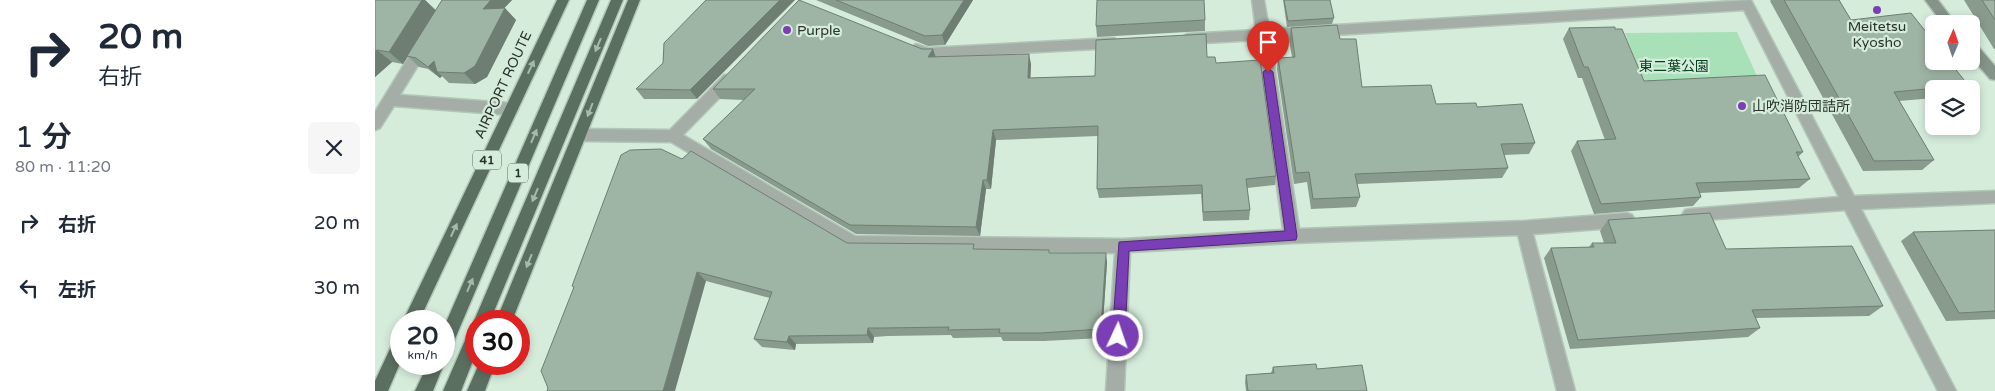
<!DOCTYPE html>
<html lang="ja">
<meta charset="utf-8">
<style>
body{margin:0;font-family:"Varela Round","Noto Sans JP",sans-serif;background:#f6f6f7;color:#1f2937;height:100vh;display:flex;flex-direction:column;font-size:19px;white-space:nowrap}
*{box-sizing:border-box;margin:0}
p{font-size:16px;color:#747a83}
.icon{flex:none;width:28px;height:28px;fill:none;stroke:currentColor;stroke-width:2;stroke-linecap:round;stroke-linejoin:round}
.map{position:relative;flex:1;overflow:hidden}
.sheet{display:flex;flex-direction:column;background:#fff;width:375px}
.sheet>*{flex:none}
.top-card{background:#fff;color:#1f2937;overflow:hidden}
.needle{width:32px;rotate:2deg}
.tools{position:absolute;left:1550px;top:15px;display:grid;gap:10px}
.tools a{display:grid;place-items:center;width:55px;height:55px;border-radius:8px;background:#fff;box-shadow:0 2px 8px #0003;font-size:25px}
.speed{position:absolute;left:15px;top:310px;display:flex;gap:10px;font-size:25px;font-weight:700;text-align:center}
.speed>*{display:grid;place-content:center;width:65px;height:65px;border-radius:50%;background:#fff;box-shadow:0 2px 8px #0003;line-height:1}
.speed small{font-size:12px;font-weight:400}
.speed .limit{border:8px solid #d22;background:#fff;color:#111}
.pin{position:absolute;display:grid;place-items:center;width:42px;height:42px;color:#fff;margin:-51px -21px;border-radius:50% 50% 50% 0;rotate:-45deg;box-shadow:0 0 5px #0007}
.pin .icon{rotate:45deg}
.me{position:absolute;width:55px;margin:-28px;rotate:3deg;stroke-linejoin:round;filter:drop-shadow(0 0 4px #0008)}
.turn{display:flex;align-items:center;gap:18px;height:105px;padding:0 15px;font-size:22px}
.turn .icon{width:65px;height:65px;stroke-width:2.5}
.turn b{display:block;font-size:35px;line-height:42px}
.round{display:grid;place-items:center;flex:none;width:52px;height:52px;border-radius:8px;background:#f6f6f7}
.headline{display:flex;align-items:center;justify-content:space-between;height:85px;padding:0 15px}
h1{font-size:30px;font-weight:600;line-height:38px}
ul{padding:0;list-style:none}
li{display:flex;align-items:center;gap:15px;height:65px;padding:0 15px}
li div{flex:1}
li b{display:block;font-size:19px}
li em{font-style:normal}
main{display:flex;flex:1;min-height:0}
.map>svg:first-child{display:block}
</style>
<main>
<section class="sheet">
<div class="top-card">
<div class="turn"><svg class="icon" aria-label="right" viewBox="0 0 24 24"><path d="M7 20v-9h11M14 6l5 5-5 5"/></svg><div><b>20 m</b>右折</div></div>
</div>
<div class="headline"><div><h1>1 分</h1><p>80 m · 11:20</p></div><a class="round"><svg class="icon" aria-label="close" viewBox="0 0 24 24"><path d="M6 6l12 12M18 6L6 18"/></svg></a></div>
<ul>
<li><svg class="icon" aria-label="right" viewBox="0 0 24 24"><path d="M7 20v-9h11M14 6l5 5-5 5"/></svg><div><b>右折</b></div><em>20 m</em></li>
<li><svg class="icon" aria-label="left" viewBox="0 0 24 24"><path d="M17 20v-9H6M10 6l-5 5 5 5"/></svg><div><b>左折</b></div><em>30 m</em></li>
</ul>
</section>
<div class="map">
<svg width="1620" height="391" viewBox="0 0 1620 391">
<rect width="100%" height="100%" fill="#d5ecdb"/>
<!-- green -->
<path fill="#a8e0b8" d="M 1362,32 L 1387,87 L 1287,129 L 1250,33 Z"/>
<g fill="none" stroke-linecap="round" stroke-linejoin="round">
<!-- street casing -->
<g stroke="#b3c7b8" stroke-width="3">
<path id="street" d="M 877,0 L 889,0 L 894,29 L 1376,0 L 1479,196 L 1620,191 L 1620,203 L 1486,209 L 1581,391 L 1563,391 L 1470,210 L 1315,221 L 1310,220 L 1307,215 L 1310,210 L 1315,209 L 1464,197 L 1369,10 L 895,39 L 924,229 L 1149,221 L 1252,213 L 1257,215 L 1260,220 L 1257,225 L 1252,227 L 1158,234 L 1200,391 L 1182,391 L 1143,235 L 917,243 L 755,252 L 749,391 L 731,391 L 740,253 L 478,250 L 296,142 L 206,141 L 201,139 L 199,135 L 201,131 L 206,129 L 295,130 L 349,75 L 359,75 L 361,79 L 359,83 L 308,135 L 480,236 L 748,239 L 908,230 L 882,40 L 812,44 L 805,39 L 812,34 L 881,30 Z
M 739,38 L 746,43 L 739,48 L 552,58 L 536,53 L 534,49 L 541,44 L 553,48 Z
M 49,39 L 56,44 L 25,95 L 136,103 L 141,105 L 143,109 L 141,113 L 136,115 L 19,106 L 5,128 L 0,130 L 0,112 L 44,40 Z"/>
</g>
<!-- secondary casing -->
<g stroke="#b3c7b8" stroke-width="3">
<path id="secondary" d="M 1550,0 L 1563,0 L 1581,24 L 1568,24 Z
M 1596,43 L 1601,44 L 1620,66 L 1620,80 L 1615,79 L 1596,57 Z"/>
</g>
<!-- highway casing -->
<g stroke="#b3c7b8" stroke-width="3">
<path id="highway" d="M 182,0 L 194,0 L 44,321 L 28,321 Z
M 212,0 L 224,0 L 77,346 L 75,351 L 69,354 L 69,327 Z
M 236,0 L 248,0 L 115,321 L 101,321 L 101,326 L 99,321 Z
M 253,0 L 265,0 L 137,321 L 121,321 Z
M 101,326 L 101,353 L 86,391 L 68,391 L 95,329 Z
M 26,335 L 26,361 L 13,391 L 0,391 L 0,381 L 20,338 Z
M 69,362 L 69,364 L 58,391 L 40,391 L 53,364 Z
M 104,364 L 120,364 L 110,391 L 92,391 Z"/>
</g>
<!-- street -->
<use href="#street" fill="#a4aea7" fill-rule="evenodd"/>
<!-- secondary -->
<use href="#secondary" fill="#859388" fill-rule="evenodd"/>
<!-- highway -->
<use href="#highway" fill="#5b6f60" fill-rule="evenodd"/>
</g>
<!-- wall -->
<path fill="#889b8d" d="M 0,0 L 50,0 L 61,10 L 75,0 L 137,0 L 129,8 L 141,20 L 112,77 L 100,84 L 74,83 L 67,76 L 65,78 L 53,69 L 44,67 L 33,56 L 28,64 L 17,62 L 0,77 Z
M 441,0 L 598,0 L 570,45 L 553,46 Z
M 908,0 L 955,0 L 959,18 L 957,24 L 912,27 Z
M 1396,0 L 1464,0 L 1476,20 L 1593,85 L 1589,89 L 1559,89 L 1559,98 L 1524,101 L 1559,160 L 1547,170 L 1488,171 L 1395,1 Z
M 1589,0 L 1620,0 L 1620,49 L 1619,49 Z
M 830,20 L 830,31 L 722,37 L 721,26 Z
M 916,28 L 965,39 L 987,87 L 1061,104 L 1102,107 L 1160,143 L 1154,154 L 1129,155 L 1133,168 L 1127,178 L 982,184 L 985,197 L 981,207 L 936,209 L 932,182 L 919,184 L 902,69 L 903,58 L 917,57 L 914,40 Z
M 1194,28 L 1240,29 L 1269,81 L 1428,152 L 1423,157 L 1435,179 L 1424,188 L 1325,193 L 1326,197 L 1318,206 L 1219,214 L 1196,151 L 1202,141 L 1230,140 L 1207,78 L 1203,78 L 1188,39 Z
M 289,43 L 322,99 L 269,99 L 261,89 L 288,63 Z
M 547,49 L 558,49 L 561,57 L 656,64 L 655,78 L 720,76 L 832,57 L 841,63 L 901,176 L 900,185 L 872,188 L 875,210 L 874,220 L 828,221 L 826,194 L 724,198 L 722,189 L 723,136 L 621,140 L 616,189 L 611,189 L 605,236 L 481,234 L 336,149 L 328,139 L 369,100 L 345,99 L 338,89 Z
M 1233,220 L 1351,249 L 1508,306 L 1494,316 L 1381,318 L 1385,328 L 1373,337 L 1195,349 L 1169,258 L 1176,248 L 1214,247 L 1217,243 L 1229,243 L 1225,231 Z
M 1620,230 L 1620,319 L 1571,321 L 1526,241 L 1538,232 Z
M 472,243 L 675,253 L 732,262 L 727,338 L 669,341 L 628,341 L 626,337 L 578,338 L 576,335 L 513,336 L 499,337 L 498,343 L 421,344 L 420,350 L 387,347 L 379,339 L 395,298 L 331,281 L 199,287 Z
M 898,367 L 942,369 L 992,391 L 871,391 L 870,382 L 871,375 L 896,373 Z"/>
<!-- shaded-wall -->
<path fill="#6f7e73" d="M 47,0 L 50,0 L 61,11 L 28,64 L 14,52 Z
M 116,0 L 137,0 L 118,20 L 108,9 Z
M 405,0 L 420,0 L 322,99 L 315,90 Z
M 589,0 L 598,0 L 570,45 L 567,35 Z
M 130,8 L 141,20 L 112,77 L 100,84 L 89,73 Z
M 558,49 L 561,59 L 553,57 Z
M 2,50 L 17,62 L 0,77 L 0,52 Z
M 654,54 L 656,64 L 655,88 L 653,78 Z
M 59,61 L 62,72 L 67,76 L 65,78 L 53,67 Z
M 618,130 L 621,140 L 616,189 L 612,180 Z
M 608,180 L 611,189 L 605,236 L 601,227 Z
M 731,253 L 732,262 L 727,338 L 726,329 Z
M 322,272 L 331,281 L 300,391 L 288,391 Z
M 493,328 L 499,337 L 498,343 L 492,335 Z
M 414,336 L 421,344 L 420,350 L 412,342 Z"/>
<!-- building -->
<path fill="#9eb4a4" stroke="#6f7e73" d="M 0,0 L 47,0 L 14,52 L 2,50 L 0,52 Z
M 67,0 L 116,0 L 108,9 L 130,8 L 100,66 L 89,73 L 62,72 L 59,61 L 53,67 L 41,58 L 32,56 Z
M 331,0 L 405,0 L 315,90 L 261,89 L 288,63 L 289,43 Z
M 424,0 L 547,49 L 558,49 L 553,57 L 654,54 L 653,78 L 720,76 L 721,40 L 831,34 L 832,57 L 840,57 L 841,63 L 885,60 L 901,176 L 871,179 L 875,210 L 828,212 L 827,185 L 722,189 L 723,126 L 618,130 L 612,180 L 608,180 L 601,227 L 475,225 L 328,139 L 380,89 L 338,89 Z
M 461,0 L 589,0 L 567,35 L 550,36 Z
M 722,0 L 829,0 L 830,20 L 721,26 Z
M 909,0 L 955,0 L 959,18 L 913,21 Z
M 1409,0 L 1464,0 L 1476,20 L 1536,13 L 1559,42 L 1559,61 L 1574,61 L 1593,85 L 1519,92 L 1559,160 L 1499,161 Z
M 1607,0 L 1620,0 L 1620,20 Z
M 962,25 L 965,39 L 981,39 L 987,87 L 1056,85 L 1061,104 L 1101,103 L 1102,107 L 1147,104 L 1160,143 L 1126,144 L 1133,168 L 980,174 L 985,197 L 938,199 L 934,172 L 921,173 L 903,58 L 920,57 L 916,28 Z
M 1240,27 L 1240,29 L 1247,29 L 1269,81 L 1390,75 L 1428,152 L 1421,152 L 1435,179 L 1321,183 L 1326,197 L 1226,204 L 1202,141 L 1241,139 L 1213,67 L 1209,67 L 1194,28 Z
M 286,149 L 307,159 L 316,151 L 472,243 L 599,244 L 598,249 L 674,250 L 674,253 L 731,253 L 726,329 L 666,333 L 624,333 L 625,329 L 573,330 L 574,327 L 508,328 L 493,328 L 492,335 L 414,336 L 412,342 L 379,339 L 397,292 L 322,272 L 288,391 L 172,391 L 173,388 L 166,371 L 199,287 L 197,286 L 246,155 L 255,150 Z
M 1335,213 L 1351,249 L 1477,246 L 1508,306 L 1377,310 L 1385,328 L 1203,340 L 1176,248 L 1219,247 L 1217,243 L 1241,243 L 1233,220 Z
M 1620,230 L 1620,311 L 1584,313 L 1538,232 Z
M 941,364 L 942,369 L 987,365 L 992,391 L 873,391 L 871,375 L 899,373 L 898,367 Z"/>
<!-- one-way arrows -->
<defs><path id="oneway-solid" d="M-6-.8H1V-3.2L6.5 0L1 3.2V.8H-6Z" transform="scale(1.25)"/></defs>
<g fill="#a4baaa">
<use href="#oneway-solid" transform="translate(223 45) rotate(113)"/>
<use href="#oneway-solid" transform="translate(156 67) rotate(-65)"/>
<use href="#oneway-solid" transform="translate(215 110) rotate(111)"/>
<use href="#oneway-solid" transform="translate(159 136) rotate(-67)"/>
<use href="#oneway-solid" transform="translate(160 195) rotate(113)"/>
<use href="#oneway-solid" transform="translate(79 230) rotate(-65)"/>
<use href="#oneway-solid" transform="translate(154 261) rotate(112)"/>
<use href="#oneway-solid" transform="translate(95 285) rotate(-67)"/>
</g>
<!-- route -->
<path fill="#7a3fb5" stroke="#4f2976" d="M 893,68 L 898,72 L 922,236 L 921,240 L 754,251 L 750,336 L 748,340 L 739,340 L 737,336 L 744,242 L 910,231 L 888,72 Z"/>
<!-- markers -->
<g fill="#7a3fb5" stroke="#d5ecdb" stroke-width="2">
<circle cx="1502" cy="10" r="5"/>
<circle cx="412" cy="30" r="5"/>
<circle cx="1367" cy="106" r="5"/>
</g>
<g text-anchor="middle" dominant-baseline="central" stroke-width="4.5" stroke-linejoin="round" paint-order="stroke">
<!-- shield labels -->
<g fill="#d5ecdb" stroke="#5d6a60" stroke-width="1">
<rect x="98" y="150.5" width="28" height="19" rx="4"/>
<rect x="133" y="163.5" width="20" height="19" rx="4"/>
</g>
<g font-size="12" font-weight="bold" fill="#2a332c">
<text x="112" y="160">41</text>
<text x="143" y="173">1</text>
</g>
<!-- poi labels -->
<g font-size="14" fill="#2a332c" stroke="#d5ecdb" text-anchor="start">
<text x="1502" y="26" text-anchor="middle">Meitetsu<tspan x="1502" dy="16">Kyosho</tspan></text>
<text x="422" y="30">Purple</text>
<text x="1377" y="106">山吹消防団詰所</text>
</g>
<!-- park labels -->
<g font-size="14" fill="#034120" stroke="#d5ecdb">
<text x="1299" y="66">東二葉公園</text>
</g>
<!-- street labels -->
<g font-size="14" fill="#2a332c" stroke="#d5ecdb">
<text transform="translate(128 85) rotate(-65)">AIRPORT ROUTE</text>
</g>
</g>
</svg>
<div class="tools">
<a><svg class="needle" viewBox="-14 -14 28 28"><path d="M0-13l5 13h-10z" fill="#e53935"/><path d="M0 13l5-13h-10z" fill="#747a83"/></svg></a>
<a><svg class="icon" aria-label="layers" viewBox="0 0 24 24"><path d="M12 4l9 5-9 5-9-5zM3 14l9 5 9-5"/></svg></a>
</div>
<div class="speed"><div>20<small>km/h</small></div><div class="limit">30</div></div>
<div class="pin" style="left:893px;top:72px;background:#d93025"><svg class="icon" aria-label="arrive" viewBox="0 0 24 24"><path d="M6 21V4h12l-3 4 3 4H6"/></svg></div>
<svg class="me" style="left:743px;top:336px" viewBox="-20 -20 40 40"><circle r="17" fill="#7a3fb5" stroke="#fff" stroke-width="3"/><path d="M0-11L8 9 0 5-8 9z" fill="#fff"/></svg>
</div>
</main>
